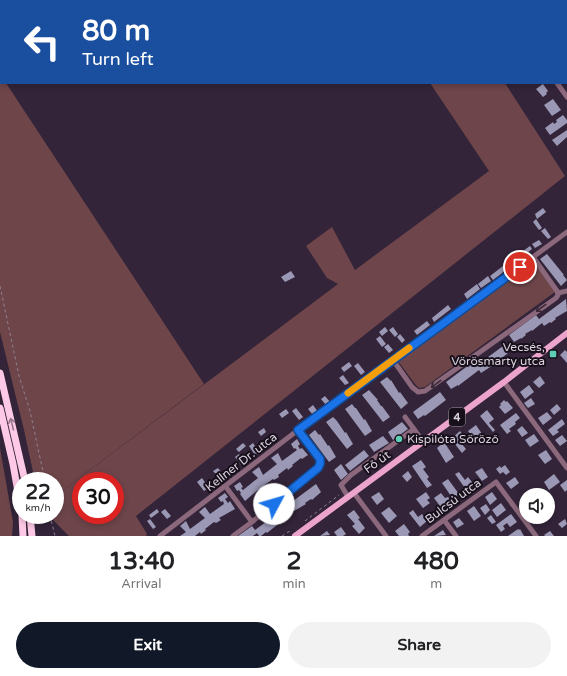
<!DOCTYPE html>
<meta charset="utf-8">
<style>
body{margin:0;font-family:"Varela Round",sans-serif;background:#f2f2f2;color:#202124;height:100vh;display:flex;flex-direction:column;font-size:15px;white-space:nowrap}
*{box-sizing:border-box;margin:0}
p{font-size:13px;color:#757577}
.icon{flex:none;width:22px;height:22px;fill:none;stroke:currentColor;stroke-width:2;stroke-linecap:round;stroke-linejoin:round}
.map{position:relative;height:536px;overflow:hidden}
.side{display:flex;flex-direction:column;background:#fff;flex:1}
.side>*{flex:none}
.top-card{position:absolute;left:0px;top:0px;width:567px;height:84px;box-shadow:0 2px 6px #0003;background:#1a4fa0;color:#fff;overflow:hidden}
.tools{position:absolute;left:519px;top:488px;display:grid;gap:8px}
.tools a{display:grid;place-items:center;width:36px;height:36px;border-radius:50%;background:#fff;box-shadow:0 2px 6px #0003;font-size:20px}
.speed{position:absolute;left:12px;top:472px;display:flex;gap:8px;font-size:20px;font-weight:700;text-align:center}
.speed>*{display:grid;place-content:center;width:52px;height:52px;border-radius:50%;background:#fff;box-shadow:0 2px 6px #0003;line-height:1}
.speed small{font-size:10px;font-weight:400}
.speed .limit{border:6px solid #d22;background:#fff;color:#111}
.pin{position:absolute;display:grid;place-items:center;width:34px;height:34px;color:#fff;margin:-17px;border:2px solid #fff;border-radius:50%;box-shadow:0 1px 4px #0007}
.me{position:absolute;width:44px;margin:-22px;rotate:51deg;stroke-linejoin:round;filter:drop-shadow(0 0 3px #0008)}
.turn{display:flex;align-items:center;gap:14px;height:84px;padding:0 16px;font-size:18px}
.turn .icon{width:52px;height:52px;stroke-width:2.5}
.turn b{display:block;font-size:28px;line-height:34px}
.eta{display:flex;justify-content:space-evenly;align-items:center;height:68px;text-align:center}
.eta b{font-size:24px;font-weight:700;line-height:28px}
.action{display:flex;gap:8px;margin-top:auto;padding:8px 16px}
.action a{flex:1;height:46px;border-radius:24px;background:#111827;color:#fff;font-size:16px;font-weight:700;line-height:46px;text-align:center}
.action a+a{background:#f2f2f2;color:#202124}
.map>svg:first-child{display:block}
</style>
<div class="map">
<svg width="567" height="536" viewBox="0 0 567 536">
<rect width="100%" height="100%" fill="#332439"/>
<!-- green -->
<path fill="#6e464a" d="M 2,0 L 189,0 L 1,1 Z
M 0,74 L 1,83 L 6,83 L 204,384 L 55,496 L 55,481 L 35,481 L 24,430 L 0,332 Z
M 533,261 L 554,289 L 555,292 L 425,387 L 419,388 L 415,384 L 398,361 Z
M 0,448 L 13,522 L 12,536 L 0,536 Z"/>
<!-- forest -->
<path fill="#6d454a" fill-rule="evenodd" d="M 430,83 L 505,83 L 565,176 L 136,516 L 147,534 L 146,536 L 69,536 L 48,515 L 55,515 L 55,496 L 338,284 L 327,278 L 306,246 L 332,227 L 355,270 L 489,171 ZM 81,481 L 115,481 L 115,515 L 81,515 Z"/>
<!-- building -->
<path fill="#9a98b5" d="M 543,84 L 548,91 L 546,93 L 547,94 L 543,97 L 536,89 Z
M 553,99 L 561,110 L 552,116 L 544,105 Z
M 563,115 L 567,120 L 567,123 L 550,135 L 545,128 L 553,122 L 554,124 L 557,122 L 556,120 Z
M 567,130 L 567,137 L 557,146 L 552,140 Z
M 543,208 L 546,212 L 537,219 L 535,214 Z
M 536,219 L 542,228 L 539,230 L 533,222 Z
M 545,228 L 551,237 L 548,239 L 541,231 Z
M 539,240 L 542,244 L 535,248 L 532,244 Z
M 530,246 L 532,249 L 526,254 L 523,251 Z
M 523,252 L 526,256 L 519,260 L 517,256 Z
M 547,254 L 564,275 L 563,275 L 567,280 L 561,286 L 540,259 Z
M 503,266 L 506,270 L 493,280 L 490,276 Z
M 291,271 L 295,277 L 285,282 L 281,277 Z
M 488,276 L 491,281 L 481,288 L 478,284 Z
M 477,284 L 480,289 L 467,299 L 464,294 Z
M 566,299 L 567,311 L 555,318 L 556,319 L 551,323 L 550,322 L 544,326 L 542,323 L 532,331 L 532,330 L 525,334 L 526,335 L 521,339 L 521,338 L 514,342 L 509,335 L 536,315 L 539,319 Z
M 448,305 L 451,309 L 434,322 L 432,318 Z
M 427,321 L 430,325 L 417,335 L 414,331 Z
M 385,327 L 388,331 L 382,336 L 379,332 Z
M 393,327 L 398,334 L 395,337 L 389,330 Z
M 400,334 L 405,340 L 402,343 L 397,337 Z
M 380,336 L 386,344 L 382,347 L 376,339 Z
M 388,344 L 393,350 L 389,353 L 384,347 Z
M 503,346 L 508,353 L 503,357 L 504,358 L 481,373 L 479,370 L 458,386 L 458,385 L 451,389 L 446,382 L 473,362 L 476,366 Z
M 565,350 L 567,352 L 567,363 L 560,355 Z
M 349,362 L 352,366 L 344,372 L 341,368 Z
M 358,363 L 365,372 L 361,375 L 354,366 Z
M 343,375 L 349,383 L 345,385 L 339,378 Z
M 540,376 L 545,383 L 539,388 L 533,382 Z
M 387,377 L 391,381 L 391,380 L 399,393 L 400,392 L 408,403 L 401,409 L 380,382 Z
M 529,385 L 534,392 L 525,399 L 520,392 Z
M 369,390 L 378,400 L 377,400 L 381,406 L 382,406 L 390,417 L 383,422 L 362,395 Z
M 440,392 L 446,400 L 425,416 L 424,415 L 418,419 L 413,412 Z
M 325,396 L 330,402 L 326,405 L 321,399 Z
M 531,398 L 535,404 L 528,408 L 524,403 Z
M 504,400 L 506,402 L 507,401 L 513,408 L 505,414 L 499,407 L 501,405 L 500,404 Z
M 352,404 L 355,408 L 356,408 L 364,420 L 365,419 L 372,431 L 365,436 L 345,409 Z
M 557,404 L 561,409 L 554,415 L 550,410 Z
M 313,405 L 318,412 L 313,415 L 308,409 Z
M 296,408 L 303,417 L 299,420 L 292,411 Z
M 286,409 L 289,413 L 282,418 L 279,414 Z
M 487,410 L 494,419 L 489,423 L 495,430 L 493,432 L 480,416 Z
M 547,412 L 552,418 L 543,425 L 538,418 Z
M 516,413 L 520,418 L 515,422 L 516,424 L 509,429 L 511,431 L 507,434 L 500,425 Z
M 333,417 L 337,421 L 345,433 L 346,432 L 353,444 L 347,449 L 326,422 Z
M 562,419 L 565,424 L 557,430 L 559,432 L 553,436 L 548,430 Z
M 402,422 L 408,429 L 393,440 L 388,432 Z
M 476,425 L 482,434 L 479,436 L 481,438 L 476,442 L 468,431 Z
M 522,426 L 528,433 L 522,437 L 517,430 Z
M 264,428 L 266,432 L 261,436 L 258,432 Z
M 315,430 L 319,435 L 320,434 L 328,446 L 329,445 L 336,457 L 329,462 L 309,435 Z
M 460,431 L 466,439 L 461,443 L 466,449 L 462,453 L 451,439 Z
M 534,434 L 539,441 L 530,447 L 525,440 Z
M 562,435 L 567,441 L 560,446 L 555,440 Z
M 383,436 L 389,443 L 374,452 L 369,445 Z
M 297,439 L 300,444 L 298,446 L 300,449 L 302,448 L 308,455 L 302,459 L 301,458 L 292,465 L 293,466 L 288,470 L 287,468 L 278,475 L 279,477 L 274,480 L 273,479 L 263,486 L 264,487 L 260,491 L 259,489 L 245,501 L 240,494 L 241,493 L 239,490 L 237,491 L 234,486 L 240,482 L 243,487 L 241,488 L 243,490 L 258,478 L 252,472 L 259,467 L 263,475 L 277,464 L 271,458 L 278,453 L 282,461 L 297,450 L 295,448 L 294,449 L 291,444 Z
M 444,442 L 454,457 L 446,463 L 437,448 Z
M 243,443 L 246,446 L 239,452 L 236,449 Z
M 253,443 L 259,452 L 255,455 L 249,446 Z
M 364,450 L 369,456 L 350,471 L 345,465 Z
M 546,450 L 552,459 L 545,464 L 538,455 Z
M 239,454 L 245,462 L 241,465 L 235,457 Z
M 421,460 L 426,467 L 423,469 L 429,477 L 427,479 L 432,485 L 427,488 L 412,466 Z
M 341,464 L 348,474 L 341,480 L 334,470 Z
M 505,465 L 510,472 L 506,475 L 503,472 L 500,474 L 496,469 L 500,466 L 501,468 Z
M 218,468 L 224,476 L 220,479 L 213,471 Z
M 482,468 L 488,477 L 482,481 L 475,472 Z
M 408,471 L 412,477 L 407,482 L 402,476 Z
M 459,472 L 465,480 L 468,477 L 475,486 L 467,491 L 455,474 Z
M 554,474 L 560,482 L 549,490 L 544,482 Z
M 515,477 L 519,483 L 511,489 L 506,483 Z
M 202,478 L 209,488 L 204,491 L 197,482 Z
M 448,479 L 459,494 L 453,499 L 442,483 Z
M 567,480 L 567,490 L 565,492 L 560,485 Z
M 316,484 L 321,492 L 312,500 L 311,499 L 305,503 L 306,504 L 294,511 L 289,504 Z
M 379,492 L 384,499 L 377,505 L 371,497 Z
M 426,492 L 430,498 L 427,500 L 430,503 L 423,508 L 416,499 Z
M 492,492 L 497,499 L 490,505 L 485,497 Z
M 225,493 L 228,497 L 225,499 L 228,503 L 230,501 L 235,509 L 219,518 L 221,520 L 216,523 L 214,522 L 205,529 L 206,530 L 201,534 L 200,532 L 195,536 L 180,536 L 186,532 L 180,526 L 186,521 L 190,529 L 205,518 L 199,512 L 205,507 L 210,514 L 224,504 L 223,501 L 221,502 L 218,498 Z
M 441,493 L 445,498 L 448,497 L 452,502 L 442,509 L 434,498 Z
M 526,497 L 526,505 L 525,504 L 523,505 L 520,501 Z
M 501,503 L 506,510 L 497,517 L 492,510 Z
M 486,504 L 490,510 L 485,515 L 480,508 Z
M 474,506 L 481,516 L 474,521 L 467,511 Z
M 389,507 L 397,516 L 389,523 L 381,513 Z
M 157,509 L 159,512 L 151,518 L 149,515 Z
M 165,509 L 171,516 L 167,519 L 161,512 Z
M 282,510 L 287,517 L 267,533 L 266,532 L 261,536 L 259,536 L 257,533 L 253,536 L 238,536 L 252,526 L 255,530 Z
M 354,510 L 360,518 L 358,519 L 365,528 L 359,534 L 352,526 L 355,524 L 347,515 Z
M 413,510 L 418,517 L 422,514 L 427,521 L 420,527 L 409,513 Z
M 511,514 L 517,522 L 510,527 L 507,523 L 503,526 L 505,529 L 501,532 L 496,525 Z
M 491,515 L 496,522 L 492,524 L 487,518 Z
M 459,518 L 464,524 L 457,528 L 453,522 Z
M 150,519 L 156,527 L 153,529 L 147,521 Z
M 565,519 L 567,524 L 562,528 L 558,524 Z
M 404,524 L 410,532 L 408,534 L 409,536 L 399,536 L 395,531 Z
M 341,527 L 346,534 L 343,536 L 337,536 L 334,532 Z
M 518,529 L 519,530 L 520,529 L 524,536 L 508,536 Z
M 443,530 L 446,535 L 434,536 Z
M 327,531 L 330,535 L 320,536 Z
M 550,531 L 554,536 L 545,536 L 544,535 Z"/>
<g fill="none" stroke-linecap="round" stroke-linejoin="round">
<!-- path -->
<path stroke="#8e8193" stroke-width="1" stroke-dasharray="3 3" stroke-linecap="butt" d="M 189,1 L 191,0
M 0,44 L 1,44
M 0,286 L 19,376 L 30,411 L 45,481
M 50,515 L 55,536
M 305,521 L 339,495
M 282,536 L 288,532 L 292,531"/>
<!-- minor -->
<path stroke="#8b687b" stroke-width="5" d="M 541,0 L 542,1
M 566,28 L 567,27
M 557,83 L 567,97
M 558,293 L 567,291
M 393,360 L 412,387 L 418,392 L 425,391 L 556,298 L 558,295 L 557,291 L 533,257
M 504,382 L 567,468
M 405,417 L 414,429
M 226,487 L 252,522
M 354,493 L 386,536
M 348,497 L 341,485 L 351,475 L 414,429 L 423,442
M 444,520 L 456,536
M 160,536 L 298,430 L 567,232
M 233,536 L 252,522 L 317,468 L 320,464 L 320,459 L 298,430
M 422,536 L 496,482 L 536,536"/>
<!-- major -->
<path stroke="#eca4cd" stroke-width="6" d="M 295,536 L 504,382 L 567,333"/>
<!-- highway -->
<path stroke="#fec9e6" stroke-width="7" d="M 0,373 L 25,481
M 0,408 L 13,464 L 21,509
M 22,515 L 23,536
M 30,515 L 32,536"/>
</g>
<!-- one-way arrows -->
<defs><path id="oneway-shaft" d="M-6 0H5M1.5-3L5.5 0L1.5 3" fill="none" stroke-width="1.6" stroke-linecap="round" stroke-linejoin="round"/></defs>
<g stroke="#3a2a37">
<use href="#oneway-shaft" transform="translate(541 308) rotate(144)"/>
<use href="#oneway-shaft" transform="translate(436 384) rotate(144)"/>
</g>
<use stroke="#96768a" href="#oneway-shaft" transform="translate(12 424) rotate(-104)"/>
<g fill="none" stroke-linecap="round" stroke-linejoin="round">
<!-- route casing -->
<g stroke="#114b97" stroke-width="10">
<path id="route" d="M 274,504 L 318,468 L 320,464 L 320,459 L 298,430 L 520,267"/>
</g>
<!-- route -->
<use href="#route" stroke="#1a73e8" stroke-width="7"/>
<!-- slow -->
<path stroke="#f59e0b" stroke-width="7" d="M 348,393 L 409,348"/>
</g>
<!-- markers -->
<g fill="#5eceb8" stroke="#17101a" stroke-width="1.5">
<rect x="549" y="350" width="8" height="8" rx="2"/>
<circle cx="399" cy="439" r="4"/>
</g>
<g text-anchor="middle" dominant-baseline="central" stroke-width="4" stroke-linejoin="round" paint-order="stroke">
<!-- shield labels -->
<rect fill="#17101a" stroke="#a096a3" stroke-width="1" x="449" y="408" width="16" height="18" rx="3"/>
<g font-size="11" font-weight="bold" fill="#dad0de">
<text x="457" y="417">4</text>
</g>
<!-- poi labels -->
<g font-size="12" fill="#dad0de" stroke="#17101a" text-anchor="end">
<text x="545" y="347">Vecsés,<tspan x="545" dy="14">Vörösmarty utca</tspan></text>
<text x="407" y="439" text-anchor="start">Kispilóta Söröző</text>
</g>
<!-- street labels -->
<g font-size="12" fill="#dad0de" stroke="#17101a">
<text transform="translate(241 462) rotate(-38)">Kellner Dr. utca</text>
<text transform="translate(377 462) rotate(-36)">Fő út</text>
<text transform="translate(453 501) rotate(-37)">Bulcsú utca</text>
</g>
</g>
</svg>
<div class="tools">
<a><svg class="icon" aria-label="sound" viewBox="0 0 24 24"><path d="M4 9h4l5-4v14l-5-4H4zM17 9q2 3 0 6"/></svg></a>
</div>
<div class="speed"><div>22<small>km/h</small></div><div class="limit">30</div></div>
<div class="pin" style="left:520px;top:267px;background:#d93025"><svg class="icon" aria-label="arrive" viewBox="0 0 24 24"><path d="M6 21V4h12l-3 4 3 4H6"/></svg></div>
<svg class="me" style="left:274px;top:504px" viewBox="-20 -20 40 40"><circle r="19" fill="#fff"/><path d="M0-13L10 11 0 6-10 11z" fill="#1a73e8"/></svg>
<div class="top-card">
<div class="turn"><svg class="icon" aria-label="left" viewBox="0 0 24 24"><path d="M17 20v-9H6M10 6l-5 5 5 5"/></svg><div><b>80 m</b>Turn left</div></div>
</div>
</div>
<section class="side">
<div class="eta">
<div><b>13:40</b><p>Arrival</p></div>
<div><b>2</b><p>min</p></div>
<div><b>480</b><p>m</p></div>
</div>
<div class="action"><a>Exit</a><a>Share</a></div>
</section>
